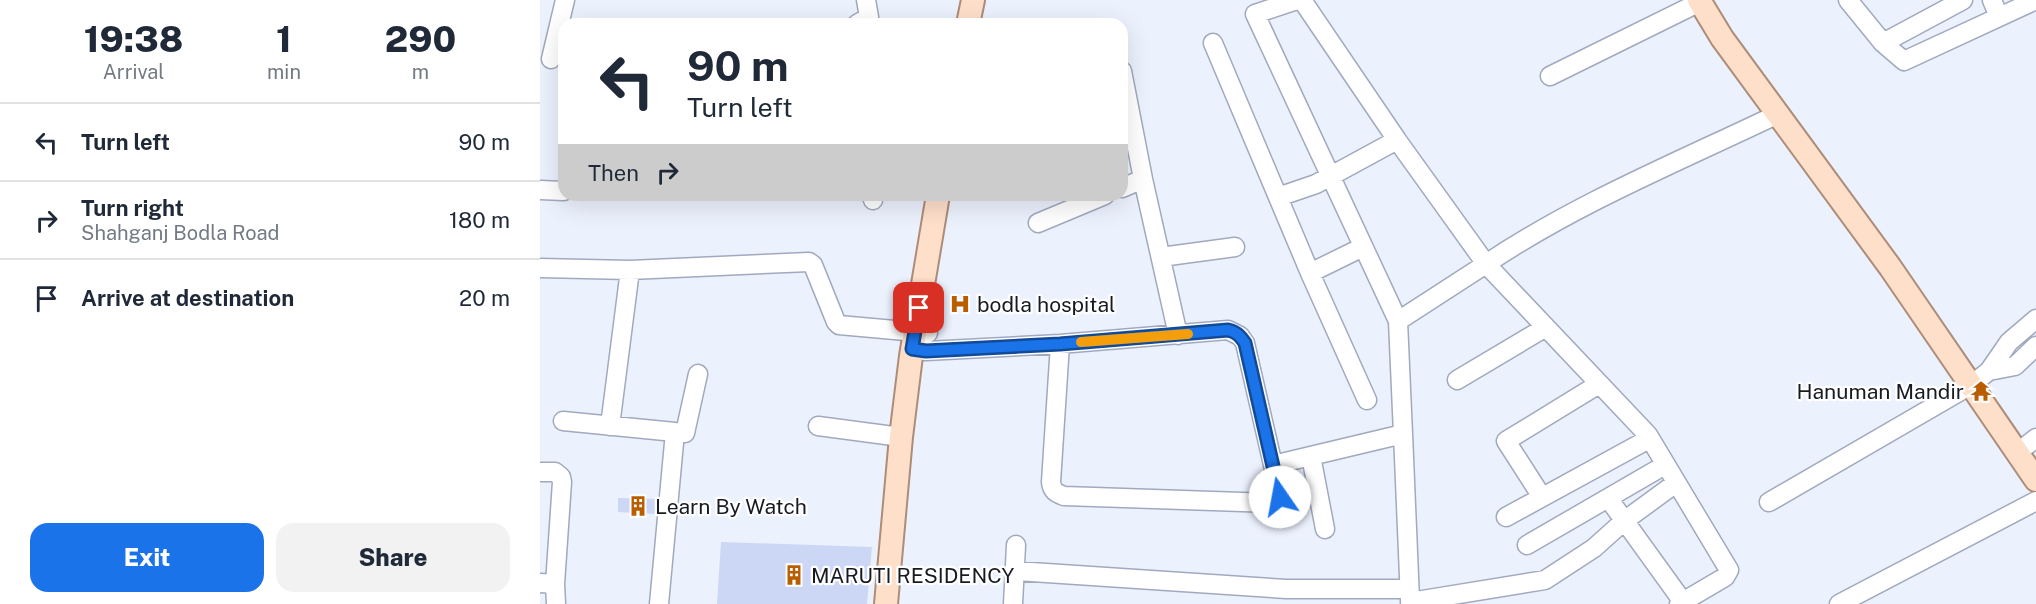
<!DOCTYPE html>
<style>
body{margin:0;font-family:"Public Sans",sans-serif;background:#f2f2f3;color:#1f2937;height:100vh;display:flex;flex-direction:column;font-size:22px;white-space:nowrap}
*{box-sizing:border-box;margin:0}
p{font-size:20px;color:#747a83}
.icon{flex:none;width:33px;height:33px;fill:none;stroke:currentColor;stroke-width:2;stroke-linecap:round;stroke-linejoin:round}
.map{position:relative;flex:1;overflow:hidden}
.sheet{display:flex;flex-direction:column;background:#fff;width:540px}
.sheet>*{flex:none}
.banner{position:absolute;left:18px;top:18px;width:570px;height:183px;border-radius:18px;box-shadow:0 6px 24px #0002;background:#fff;color:#1f2937;overflow:hidden}
.pin{position:absolute;display:grid;place-items:center;width:51px;height:51px;color:#fff;margin:-26px;border-radius:12px;box-shadow:0 3px 9px #0006}
.me{position:absolute;width:66px;margin:-33px;rotate:348deg;stroke-linejoin:round;filter:drop-shadow(0 0 4px #0008)}
.turn{display:flex;align-items:center;gap:21px;height:126px;padding:0 30px;font-size:27px}
.turn .icon{width:78px;height:78px;stroke-width:2.5}
.turn b{display:block;font-size:42px;line-height:51px}
.then{display:flex;align-items:center;height:57px;padding:0 30px;background:#0003;gap:12px;font-size:22px}
.eta{display:flex;justify-content:space-evenly;align-items:center;height:102px;text-align:center}
.eta b{font-size:36px;font-weight:800;line-height:42px}
.cta{display:flex;gap:12px;margin-top:auto;padding:12px 30px}
.cta a{flex:1;height:69px;border-radius:18px;background:#1a73e8;color:#fff;font-size:24px;font-weight:800;line-height:69px;text-align:center}
.cta a+a{background:#f2f2f3;color:#1f2937}
ul{padding:0;list-style:none}
li{display:flex;align-items:center;gap:18px;height:78px;padding:0 30px;border-top:2px solid #e0e1e3}
li div{flex:1}
li b{display:block;font-size:22px}
li em{font-style:normal}
main{display:flex;flex:1;min-height:0}
.map>svg:first-child{display:block}
</style>
<main>
<section class="sheet">
<div class="eta">
<div><b>19:38</b><p>Arrival</p></div>
<div><b>1</b><p>min</p></div>
<div><b>290</b><p>m</p></div>
</div>
<ul>
<li><svg class="icon" aria-label="left" viewBox="0 0 24 24"><path d="M17 20v-9H6M10 6l-5 5 5 5"/></svg><div><b>Turn left</b></div><em>90 m</em></li>
<li><svg class="icon" aria-label="right" viewBox="0 0 24 24"><path d="M7 20v-9h11M14 6l5 5-5 5"/></svg><div><b>Turn right</b><p>Shahganj Bodla Road</p></div><em>180 m</em></li>
<li><svg class="icon" aria-label="arrive" viewBox="0 0 24 24"><path d="M6 21V4h12l-3 4 3 4H6"/></svg><div><b>Arrive at destination</b></div><em>20 m</em></li>
</ul>
<div class="cta"><a>Exit</a><a>Share</a></div>
</section>
<div class="map">
<svg width="1496" height="604" viewBox="0 0 1496 604">
<rect width="100%" height="100%" fill="#ecf1fe"/>
<!-- building -->
<path fill="#ccd7f6" d="M 78,498 L 117,499 L 116,514 L 78,512 Z
M 181,542 L 332,547 L 327,604 L 177,604 Z"/>
<g fill="none" stroke-linecap="round" stroke-linejoin="round">
<!-- minor casing -->
<g stroke="#a1a9be" stroke-width="21">
<path id="minor" d="M 1308,0 L 1343,43 L 1364,61 L 1496,0
M 1452,0 L 1459,17
M 317,24 L 329,17 L 326,0
M 673,43 L 770,273 L 827,400
M 1343,43 L 1423,0
M 11,59 L 25,0
M 582,71 L 603,179
M 1010,76 L 1160,2
M 582,188 L 603,179 L 638,335
M 0,190 L 24,191
M 332,195 L 333,200
M 738,197 L 776,184 L 857,140
M 498,223 L 565,195
M 621,257 L 695,247
M 0,268 L 90,270 L 269,262 L 273,265 L 296,322 L 299,325 L 388,333
M 770,273 L 823,247
M 858,321 L 946,264 L 1108,435 L 1107,440 L 966,517
M 520,344 L 511,482 C 512,491 516,493 524,496 L 733,503 L 737,501 L 740,494 L 733,465
M 372,349 L 386,351 L 520,344 L 688,330 L 700,336 L 705,343 L 733,465 L 863,434 L 858,321 L 715,14 L 754,1 L 760,0 L 764,3 L 857,140 L 946,264 C 1037,203 1140,161 1238,114
M 1449,371 L 1475,366 L 1496,346
M 917,380 L 1006,327
M 23,421 L 145,433 L 158,374
M 70,426 L 90,270
M 278,426 L 361,437
M 863,434 L 870,600
M 1108,435 L 1189,570 L 1185,577 L 1139,604
M 1478,452 L 1496,438
M 771,456 L 785,529
M 0,472 L 15,472 L 21,477 L 22,482 L 15,584 L 0,583
M 1002,497 L 966,441 L 1059,384
M 1068,498 L 1143,602
M 1229,502 L 1431,385 L 1449,371 L 1469,342 L 1496,319
M 987,545 L 1125,465
M 476,571 L 746,589 L 869,589
M 15,584 L 16,604
M 870,602 L 1005,580 L 1054,548 L 1084,521 L 1136,483
M 119,604 L 135,432
M 473,604 L 476,545
M 1299,604 L 1496,501"/>
</g>
<!-- major casing -->
<g stroke="#ad8c78" stroke-width="26">
<path id="major" d="M 1159,0 L 1182,38 L 1350,267 L 1496,480
M 428,24 L 433,0
M 346,604 L 361,437 L 371,356 L 398,195"/>
</g>
<!-- minor -->
<use href="#minor" stroke="#fff" stroke-width="18"/>
<!-- major -->
<use href="#major" stroke="#fedfca" stroke-width="22"/>
</g>
<g fill="none" stroke-linecap="round" stroke-linejoin="round">
<!-- route casing -->
<g stroke="#114b97" stroke-width="15">
<path id="route" d="M 379,308 L 372,349 L 386,351 L 520,344 L 688,330 C 697,332 700,336 705,343 L 740,497"/>
</g>
<!-- route -->
<use href="#route" stroke="#1a73e8" stroke-width="10"/>
<!-- slow -->
<path stroke="#f59e0b" stroke-width="10" d="M 541,342 L 648,334"/>
</g>
<!-- icons -->
<defs>
<g id="hospital-bare" transform="scale(1.62)"><path d="M-5-5h3v3.5h4V-5h3V5h-3V1.5h-4V5h-3Z" fill="#b95e00" stroke="#fff" stroke-width="2.5" paint-order="stroke"/></g>
<g id="temple-bare" transform="scale(1.62)"><path d="M0-6L5-2H3V0L6.5 2.5H4V6H1.5V3h-3V6H-4V2.5H-6.5L-3 0V-2H-5Z" fill="#b95e00" stroke="#fff" stroke-width="2.5" paint-order="stroke"/></g>
<g id="building-bare" transform="scale(1.62)"><path d="M-4-6H4V6H1V3H-1V6H-4ZM-2.5-4.3h1.7v1.8h-1.7ZM.8-4.3h1.7v1.8H.8ZM-2.5-1h1.7V.8h-1.7ZM.8-1h1.7V.8H.8Z" fill="#b95e00" stroke="#fff" stroke-width="2.5" paint-order="stroke"/></g>
</defs>
<g fill-rule="evenodd">
<use href="#hospital-bare" x="420" y="304"/>
<use href="#temple-bare" x="1441" y="391"/>
<use href="#building-bare" x="98" y="506"/>
<use href="#building-bare" x="254" y="575"/>
</g>
<g text-anchor="middle" dominant-baseline="central" stroke-width="4.5" stroke-linejoin="round" paint-order="stroke">
<!-- poi labels -->
<g font-size="21" fill="#181a22" stroke="#fff" text-anchor="start">
<text x="437" y="304">bodla hospital</text>
<text x="1424" y="391" text-anchor="end">Hanuman Mandir</text>
<text x="115" y="506">Learn By Watch</text>
<text x="271" y="575">MARUTI RESIDENCY</text>
</g>
</g>
</svg>
<div class="pin" style="left:379px;top:308px;background:#d93025"><svg class="icon" aria-label="arrive" viewBox="0 0 24 24"><path d="M6 21V4h12l-3 4 3 4H6"/></svg></div>
<svg class="me" style="left:740px;top:497px" viewBox="-20 -20 40 40"><circle r="19" fill="#fff"/><path d="M0-13L10 11 0 6-10 11z" fill="#1a73e8"/></svg>
<div class="banner">
<div class="turn"><svg class="icon" aria-label="left" viewBox="0 0 24 24"><path d="M17 20v-9H6M10 6l-5 5 5 5"/></svg><div><b>90 m</b>Turn left</div></div>
<div class="then">Then<svg class="icon" aria-label="right" viewBox="0 0 24 24"><path d="M7 20v-9h11M14 6l5 5-5 5"/></svg></div>
</div>
</div>
</main>
